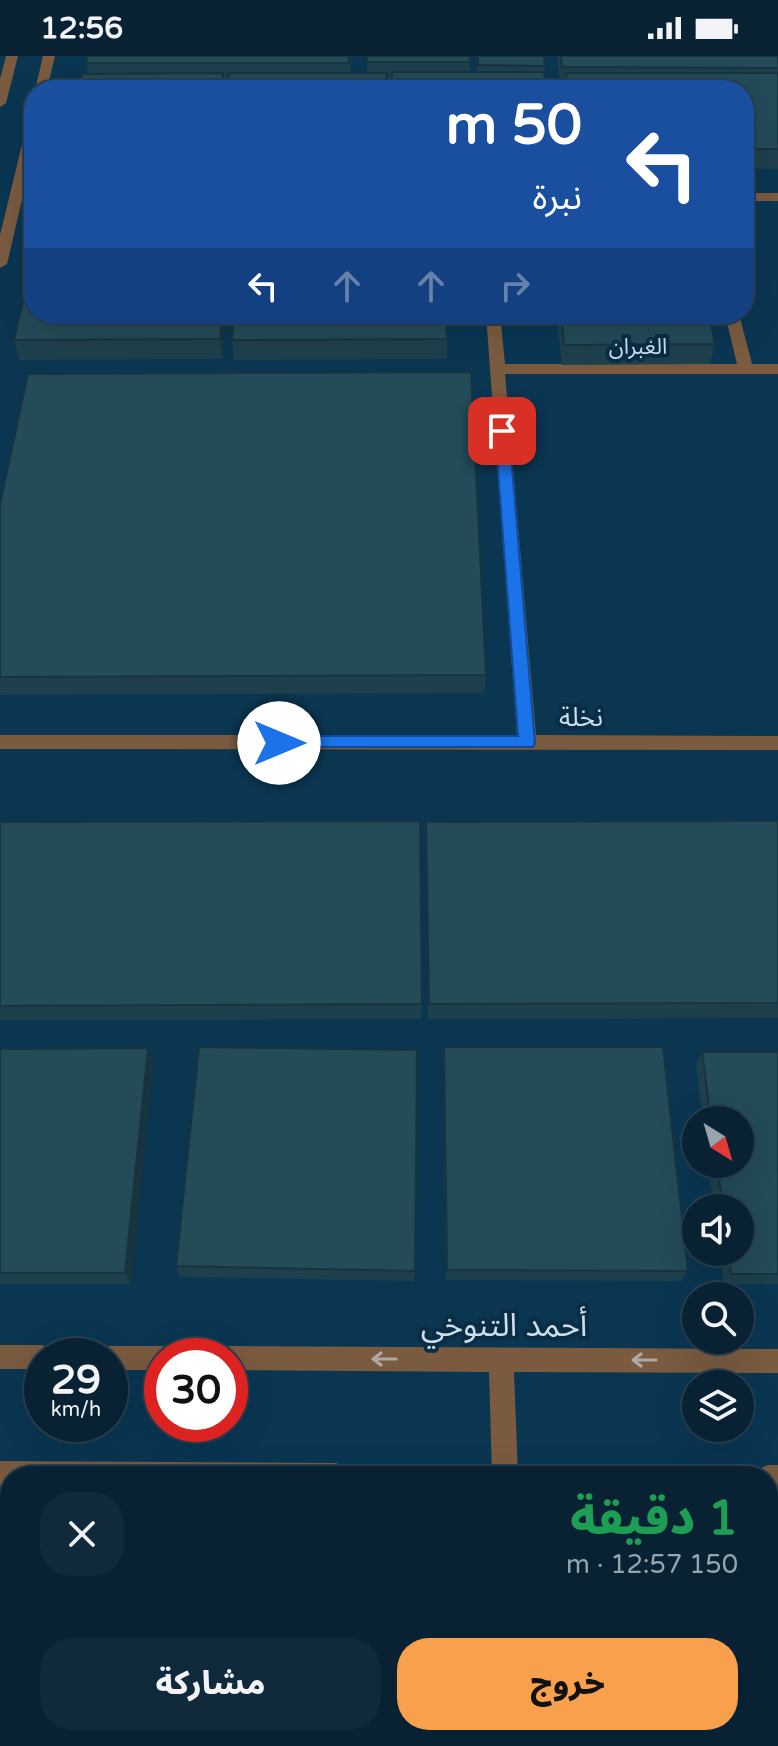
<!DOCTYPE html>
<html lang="ar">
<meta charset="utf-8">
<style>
body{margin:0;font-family:"Varela Round","Noto Sans Arabic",sans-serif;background:#112a3b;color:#f1f3f6;direction:rtl;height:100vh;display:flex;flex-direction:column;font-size:30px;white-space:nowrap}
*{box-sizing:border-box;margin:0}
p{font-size:26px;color:#98a4ac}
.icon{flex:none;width:44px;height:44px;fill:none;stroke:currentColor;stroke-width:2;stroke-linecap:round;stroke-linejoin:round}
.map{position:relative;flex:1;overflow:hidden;direction:ltr}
.drawer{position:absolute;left:0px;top:1410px;width:778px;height:280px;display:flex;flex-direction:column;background:#082233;border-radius:32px 32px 0 0;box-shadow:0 8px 32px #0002,0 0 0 2px #293f4e;direction:rtl}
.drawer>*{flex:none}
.banner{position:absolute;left:24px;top:24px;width:730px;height:244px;border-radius:32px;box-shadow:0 8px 32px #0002,0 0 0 2px #293f4e;direction:rtl;background:#1a4fa0;color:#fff;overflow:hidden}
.needle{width:52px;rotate:143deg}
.tools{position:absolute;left:682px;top:1050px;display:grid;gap:16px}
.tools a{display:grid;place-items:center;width:72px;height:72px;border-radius:50%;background:#082233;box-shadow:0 8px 32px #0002,0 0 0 2px #293f4e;font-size:40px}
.speed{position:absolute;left:24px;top:1282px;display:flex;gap:16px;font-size:40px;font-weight:700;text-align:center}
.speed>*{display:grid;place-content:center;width:104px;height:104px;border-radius:50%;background:#082233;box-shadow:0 8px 32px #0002,0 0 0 2px #293f4e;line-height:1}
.speed small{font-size:20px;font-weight:400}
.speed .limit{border:12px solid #d22;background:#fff;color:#111}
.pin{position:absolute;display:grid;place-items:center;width:68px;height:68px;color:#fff;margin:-34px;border-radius:16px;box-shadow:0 4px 12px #0006}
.me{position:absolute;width:88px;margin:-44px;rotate:90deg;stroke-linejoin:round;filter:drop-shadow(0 0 6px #0008)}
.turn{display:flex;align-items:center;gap:28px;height:168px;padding:0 40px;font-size:36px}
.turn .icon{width:104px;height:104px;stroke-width:2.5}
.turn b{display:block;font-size:56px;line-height:68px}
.lanes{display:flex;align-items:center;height:76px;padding:0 40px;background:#0003;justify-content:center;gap:40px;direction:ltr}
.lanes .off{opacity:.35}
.round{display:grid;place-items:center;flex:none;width:84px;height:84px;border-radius:32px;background:#112a3b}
.headline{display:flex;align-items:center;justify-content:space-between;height:136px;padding:0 40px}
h1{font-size:48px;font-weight:800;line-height:60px;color:#1e9e55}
.primary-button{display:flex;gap:16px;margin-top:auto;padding:16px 40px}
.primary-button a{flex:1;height:92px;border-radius:32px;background:#f8a04b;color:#111;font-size:32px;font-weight:800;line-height:92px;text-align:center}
.primary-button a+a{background:#112a3b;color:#f1f3f6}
.status{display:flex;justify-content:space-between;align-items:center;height:56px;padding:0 40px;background:#082233;direction:ltr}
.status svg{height:22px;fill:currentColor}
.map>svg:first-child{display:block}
</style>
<div class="status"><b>12:56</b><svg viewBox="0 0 49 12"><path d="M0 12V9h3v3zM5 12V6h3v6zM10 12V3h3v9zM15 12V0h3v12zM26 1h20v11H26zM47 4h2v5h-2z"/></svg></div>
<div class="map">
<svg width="778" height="1690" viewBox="0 0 778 1690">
<rect width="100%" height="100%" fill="#0a2d44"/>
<!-- built -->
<path fill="#0a3652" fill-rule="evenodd" d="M 0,0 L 778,0 L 778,1690 L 0,1690 ZM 34,34 L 744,34 L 744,258 L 34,258 ZM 696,1064 L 740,1064 L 740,1108 L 696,1108 ZM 696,1152 L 740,1152 L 740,1196 L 696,1196 ZM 696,1240 L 740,1240 L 740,1284 L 696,1284 ZM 42,1300 L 110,1300 L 110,1368 L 42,1368 ZM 162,1300 L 230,1300 L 230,1368 L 162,1368 ZM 696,1328 L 740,1328 L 740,1372 L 696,1372 ZM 10,1420 L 768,1420 L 768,1680 L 10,1680 Z"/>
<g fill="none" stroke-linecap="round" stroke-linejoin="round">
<!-- minor -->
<path fill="#7a5b40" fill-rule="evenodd" d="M 6,0 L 18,0 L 6,47 L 0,51 L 0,23 Z
M 43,0 L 55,0 L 47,34 L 35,34 Z
M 34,60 L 34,92 L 7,208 L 0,212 L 0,179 L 28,64 Z
M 744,137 L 778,137 L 778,145 L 744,145 Z
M 486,258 L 500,258 L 505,308 L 737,308 L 725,258 L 739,258 L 752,308 L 778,308 L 778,318 L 505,318 L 536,679 L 778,680 L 778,694 L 0,693 L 0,679 L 517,679 Z
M 0,1289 L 42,1289 L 51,1292 L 54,1300 L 42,1300 L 42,1313 L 0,1313 Z
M 110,1290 L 162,1290 L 171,1293 L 173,1300 L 162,1300 L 162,1314 L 110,1314 L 110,1300 L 99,1300 L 101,1293 Z
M 230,1290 L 778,1293 L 778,1317 L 514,1316 L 518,1420 L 492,1420 L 489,1316 L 230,1314 L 230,1300 L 219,1300 L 221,1293 Z
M 0,1405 L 336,1407 L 345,1411 L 349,1420 L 10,1420 L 10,1431 L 0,1431 Z
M 768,1409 L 778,1409 L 778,1435 L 768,1435 L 768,1420 L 756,1420 L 759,1413 Z
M 501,1680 L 529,1680 L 529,1690 L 501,1690 Z"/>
</g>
<!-- wall -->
<path fill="#1e404c" d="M 87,0 L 351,0 L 350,17 L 367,17 L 367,0 L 470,0 L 470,16 L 477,16 L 477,0 L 544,0 L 545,10 L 544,20 L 392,26 L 224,27 L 88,18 L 86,7 Z
M 557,0 L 778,0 L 778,113 L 744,113 L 744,34 L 564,34 L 565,31 L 560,31 Z
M 227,258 L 222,303 L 20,304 L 14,284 Z
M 556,258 L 709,258 L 715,288 L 710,308 L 562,309 Z
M 447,283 L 447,303 L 234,304 L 232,284 Z
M 0,448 L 486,619 L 484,637 L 0,639 Z
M 778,765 L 778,962 L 428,963 L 426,766 Z
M 0,766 L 422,948 L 421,963 L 0,964 Z
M 444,991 L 688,1215 L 681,1225 L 446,1224 L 443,1005 Z
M 0,993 L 153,1007 L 131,1228 L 0,1228 Z
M 702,996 L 778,996 L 778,1228 L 724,1228 L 720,1196 L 740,1196 L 740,1152 L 714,1152 L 708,1108 L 740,1108 L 740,1064 L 703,1064 L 696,1010 Z
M 176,1210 L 415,1215 L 414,1225 L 180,1221 Z
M 660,1680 L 768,1680 L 778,1690 L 661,1690 Z"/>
<!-- shaded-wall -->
<path fill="#18343e" d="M 223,17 L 225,34 L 221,34 Z
M 222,258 L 227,258 L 222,303 L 220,283 Z
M 148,992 L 153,1007 L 131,1228 L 125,1217 Z
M 10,1656 L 10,1680 L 16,1680 L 15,1690 L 5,1690 Z"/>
<!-- building -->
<path fill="#234b58" stroke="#18343e" stroke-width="2" d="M 87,0 L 349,0 L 349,7 L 86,7 Z
M 367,0 L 470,0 L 470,6 L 367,6 Z
M 478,0 L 544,0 L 545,10 L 478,9 Z
M 561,0 L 778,0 L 778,12 L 562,11 Z
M 392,16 L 544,16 L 546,34 L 392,34 Z
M 223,17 L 221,34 L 78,34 L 82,18 Z
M 229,17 L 387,17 L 387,34 L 226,34 Z
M 566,17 L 778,17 L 778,93 L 744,93 L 744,34 L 568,34 Z
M 34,199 L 34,258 L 222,258 L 220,283 L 14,284 Z
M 234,258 L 446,258 L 447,283 L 232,284 Z
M 561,258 L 709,258 L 715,288 L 564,289 Z
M 471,316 L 486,619 L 0,621 L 0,448 L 28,318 Z
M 420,765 L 422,948 L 0,950 L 0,766 Z
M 778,765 L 778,947 L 429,948 L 426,766 Z
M 199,991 L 417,994 L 415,1215 L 176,1210 Z
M 444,991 L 663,991 L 688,1215 L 447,1214 Z
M 148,992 L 125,1217 L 0,1217 L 0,993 Z
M 702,996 L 778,996 L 778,1218 L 731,1218 L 728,1196 L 740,1196 L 740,1152 L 723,1152 L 717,1108 L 740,1108 L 740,1064 L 711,1064 Z
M 768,1500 L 778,1500 L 778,1690 L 668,1690 L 668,1680 L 768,1680 Z
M 0,1515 L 10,1515 L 10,1656 L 5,1690 L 0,1690 Z
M 28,1680 L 352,1680 L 351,1690 L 27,1690 Z"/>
<!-- one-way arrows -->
<defs><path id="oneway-shaft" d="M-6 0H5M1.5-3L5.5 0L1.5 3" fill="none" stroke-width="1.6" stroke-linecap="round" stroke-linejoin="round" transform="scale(2)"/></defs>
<g stroke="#abaaa8">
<use href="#oneway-shaft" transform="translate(384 1303) rotate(-180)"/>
<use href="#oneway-shaft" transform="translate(644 1304) rotate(-180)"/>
</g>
<!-- route -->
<path fill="#1a73e8" stroke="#114b97" stroke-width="2" d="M 502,370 L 509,375 L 535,687 L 533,691 L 273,691 L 270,687 L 279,680 L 518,680 L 495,375 Z"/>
<g text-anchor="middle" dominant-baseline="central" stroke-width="8" stroke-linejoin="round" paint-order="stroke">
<!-- far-street labels -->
<g font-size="22" fill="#ccdeed" stroke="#0a2d44">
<text x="638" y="291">الغبران</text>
</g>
<!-- street labels -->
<g font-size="26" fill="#ccdeed" stroke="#0a2d44">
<text x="581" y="661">نخلة</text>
</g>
<!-- near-street labels -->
<g font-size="32" fill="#ccdeed" stroke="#0a2d44">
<text x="504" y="1270">أحمد التنوخي</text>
</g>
</g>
</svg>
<div class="tools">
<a><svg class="needle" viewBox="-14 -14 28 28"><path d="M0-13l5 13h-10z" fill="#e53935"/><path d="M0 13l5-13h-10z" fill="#98a4ac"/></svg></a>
<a><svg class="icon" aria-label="sound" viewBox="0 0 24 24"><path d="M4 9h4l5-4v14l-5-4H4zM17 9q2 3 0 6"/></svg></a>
<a><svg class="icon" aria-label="search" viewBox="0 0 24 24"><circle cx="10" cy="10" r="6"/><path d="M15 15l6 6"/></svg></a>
<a><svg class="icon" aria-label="layers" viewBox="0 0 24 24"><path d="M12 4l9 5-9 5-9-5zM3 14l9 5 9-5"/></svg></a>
</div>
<div class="speed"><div>29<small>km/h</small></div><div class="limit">30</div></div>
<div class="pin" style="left:502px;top:375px;background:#d93025"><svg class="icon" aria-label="arrive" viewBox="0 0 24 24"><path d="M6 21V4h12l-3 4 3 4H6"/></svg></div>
<svg class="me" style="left:279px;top:687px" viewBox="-20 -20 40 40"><circle r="19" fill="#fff"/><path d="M0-13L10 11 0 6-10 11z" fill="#1a73e8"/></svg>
<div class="banner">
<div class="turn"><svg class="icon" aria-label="left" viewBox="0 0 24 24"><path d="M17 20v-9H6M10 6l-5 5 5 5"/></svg><div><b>50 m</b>نبرة</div></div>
<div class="lanes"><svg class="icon" aria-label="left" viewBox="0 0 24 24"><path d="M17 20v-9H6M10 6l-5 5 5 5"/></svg><svg class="icon off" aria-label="ahead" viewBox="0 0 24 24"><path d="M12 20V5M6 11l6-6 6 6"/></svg><svg class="icon off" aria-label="ahead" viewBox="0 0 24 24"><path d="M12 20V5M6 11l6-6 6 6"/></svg><svg class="icon off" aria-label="right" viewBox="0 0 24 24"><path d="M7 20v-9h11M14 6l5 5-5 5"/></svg></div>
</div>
<section class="drawer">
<div class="headline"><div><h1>1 دقيقة</h1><p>150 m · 12:57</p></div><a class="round"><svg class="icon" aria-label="close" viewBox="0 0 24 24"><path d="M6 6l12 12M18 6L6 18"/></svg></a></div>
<div class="primary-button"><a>خروج</a><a>مشاركة</a></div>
</section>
</div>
